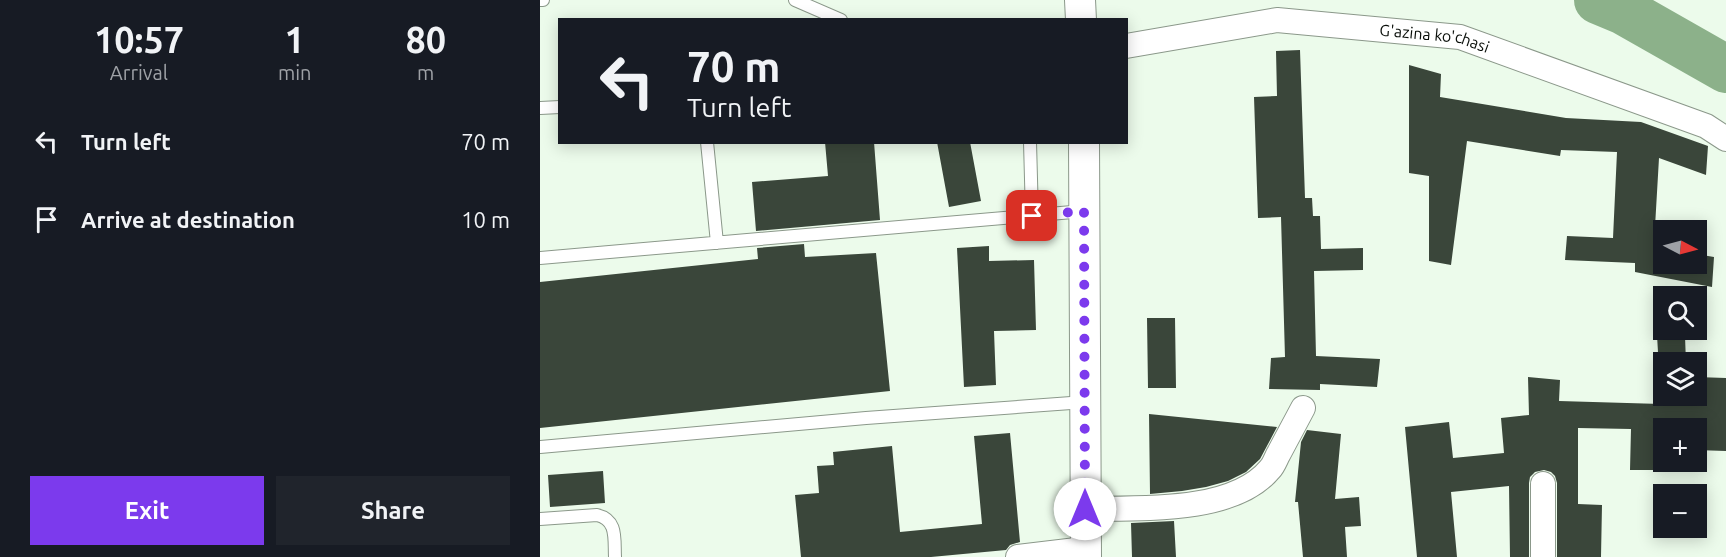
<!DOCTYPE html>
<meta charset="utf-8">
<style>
body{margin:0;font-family:Ubuntu,sans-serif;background:#20242c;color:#f1f3f6;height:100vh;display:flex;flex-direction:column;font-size:22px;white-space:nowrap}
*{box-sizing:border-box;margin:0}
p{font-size:20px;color:#9ea1a6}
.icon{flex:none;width:33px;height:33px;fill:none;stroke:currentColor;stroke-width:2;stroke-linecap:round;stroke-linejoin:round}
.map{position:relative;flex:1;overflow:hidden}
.sheet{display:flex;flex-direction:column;background:#171b24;width:540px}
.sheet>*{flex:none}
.guide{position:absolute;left:18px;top:18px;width:570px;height:126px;border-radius:0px;box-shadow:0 3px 15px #0003;background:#171b24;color:#f1f3f6;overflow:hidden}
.needle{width:39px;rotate:96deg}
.buttons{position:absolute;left:1113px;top:220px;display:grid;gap:12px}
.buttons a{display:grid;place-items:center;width:54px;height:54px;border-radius:0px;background:#171b24;box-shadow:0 3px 15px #0003;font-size:30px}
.pin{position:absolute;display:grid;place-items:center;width:51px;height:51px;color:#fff;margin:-26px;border-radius:12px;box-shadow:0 3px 9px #0006}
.me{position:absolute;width:66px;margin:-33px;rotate:0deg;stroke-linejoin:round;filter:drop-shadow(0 0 4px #0008)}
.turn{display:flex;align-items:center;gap:21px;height:126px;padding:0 30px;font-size:27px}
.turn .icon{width:78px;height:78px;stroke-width:2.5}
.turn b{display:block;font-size:42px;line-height:51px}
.eta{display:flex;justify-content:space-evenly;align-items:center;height:102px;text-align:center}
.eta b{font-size:36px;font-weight:600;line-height:42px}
.button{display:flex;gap:12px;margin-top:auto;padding:12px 30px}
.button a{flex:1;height:69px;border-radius:0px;background:#7c3aed;color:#fff;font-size:24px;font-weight:600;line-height:69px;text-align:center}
.button a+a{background:#20242c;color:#f1f3f6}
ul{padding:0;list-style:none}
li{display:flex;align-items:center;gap:18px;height:78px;padding:0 30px}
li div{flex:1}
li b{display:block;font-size:22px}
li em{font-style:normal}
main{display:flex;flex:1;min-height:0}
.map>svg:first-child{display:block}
</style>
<main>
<section class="sheet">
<div class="eta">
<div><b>10:57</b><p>Arrival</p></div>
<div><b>1</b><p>min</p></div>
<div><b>80</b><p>m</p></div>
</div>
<ul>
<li><svg class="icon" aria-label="left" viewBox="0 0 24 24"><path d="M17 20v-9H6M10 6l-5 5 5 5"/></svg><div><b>Turn left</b></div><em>70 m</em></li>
<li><svg class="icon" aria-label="arrive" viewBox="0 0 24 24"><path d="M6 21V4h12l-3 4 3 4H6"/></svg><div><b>Arrive at destination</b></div><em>10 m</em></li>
</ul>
<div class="button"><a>Exit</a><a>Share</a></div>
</section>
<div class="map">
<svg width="1186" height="557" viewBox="0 0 1186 557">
<rect width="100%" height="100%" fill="#ecfbeb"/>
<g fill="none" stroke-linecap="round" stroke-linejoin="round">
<!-- river -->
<path stroke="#8cb18a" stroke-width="48" d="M 1058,0 L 1082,10 L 1186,69"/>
</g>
<!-- building -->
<path fill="#3a463a" d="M 760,50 L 765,198 L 772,198 L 773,216 L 780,216 L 781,249 L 823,248 L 823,270 L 774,271 L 776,356 L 840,359 L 837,387 L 780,384 L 780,390 L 729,389 L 731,358 L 745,357 L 741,217 L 718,218 L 714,97 L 737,96 L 736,51 Z
M 869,65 L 901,74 L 900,97 L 1026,118 L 1101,122 L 1168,146 L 1166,175 L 1119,158 L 1114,244 L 1124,247 L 1124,264 L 1156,264 L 1156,254 L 1174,257 L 1172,287 L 1095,272 L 1095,263 L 1025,260 L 1027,236 L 1073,238 L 1077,152 L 1021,150 L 1020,156 L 927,141 L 911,265 L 889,261 L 889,176 L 869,173 Z
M 285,142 L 334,142 L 340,220 L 216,231 L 212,182 L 288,176 Z
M 397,142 L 430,142 L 441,201 L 409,207 Z
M 264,244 L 265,257 L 336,253 L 350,391 L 0,428 L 0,282 L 218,259 L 217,248 Z
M 449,246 L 449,261 L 494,260 L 496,330 L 454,331 L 456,385 L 424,387 L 417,248 Z
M 607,318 L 635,318 L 636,388 L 608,388 Z
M 1117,335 L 1145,336 L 1146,363 L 1124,363 L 1124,396 L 1156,396 L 1156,377 L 1186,378 L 1186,451 L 1156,450 L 1156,429 L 1124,429 L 1124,449 L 1113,449 L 1113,470 L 1090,470 L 1091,429 L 1038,428 L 1038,504 L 1062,505 L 1061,557 L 1017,557 L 1017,483 L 1015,476 L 1011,472 L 1004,470 L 995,472 L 990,477 L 989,483 L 989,557 L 970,557 L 969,486 L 911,492 L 917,557 L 877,557 L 865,427 L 909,422 L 913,458 L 964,453 L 961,418 L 989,415 L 988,377 L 1020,380 L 1019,401 L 1121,404 Z
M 609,414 L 737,427 L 720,459 L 706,472 L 688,481 L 666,487 L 642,491 L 610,494 Z
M 767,430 L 801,434 L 795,499 L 819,497 L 821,526 L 805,527 L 807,557 L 763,557 L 758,502 L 755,502 L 761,442 Z
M 470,433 L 480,542 L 470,545 L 466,550 L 391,557 L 261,557 L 255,495 L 279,493 L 277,466 L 294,465 L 293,452 L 352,446 L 360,532 L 442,524 L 434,436 Z
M 63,471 L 65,503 L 10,507 L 8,475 Z
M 634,521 L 636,557 L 592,557 L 591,523 Z"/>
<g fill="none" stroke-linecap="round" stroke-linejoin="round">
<!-- service casing -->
<g stroke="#8b988a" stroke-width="14">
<path id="service" d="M 0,0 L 3,0
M 255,0 L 301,20
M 0,108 L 20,107
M 167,142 L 177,243
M 490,142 L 492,216
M 0,258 L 544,211
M 0,447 L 326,418 L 545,402
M 0,519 L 57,515 C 78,520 74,539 75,557"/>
</g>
<!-- minor casing -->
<g stroke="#8b988a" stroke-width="26">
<g id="minor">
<path id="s1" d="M 586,46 L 737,20 L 920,37 L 1166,126 L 1186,139"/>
<path d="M 1003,484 L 1003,557"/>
<path d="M 545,509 C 598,508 693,514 730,469 C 734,465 736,458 739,453 C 747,438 755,423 763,408"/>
<path d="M 478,557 L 545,549"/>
</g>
</g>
<!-- tertiary casing -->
<g stroke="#8b988a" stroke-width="32">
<path id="tertiary" d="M 540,0 L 541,20
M 544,142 L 546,557"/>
</g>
<!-- service -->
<use href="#service" stroke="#fff" stroke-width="12"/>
<!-- minor -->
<use href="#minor" stroke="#fff" stroke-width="24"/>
<!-- tertiary -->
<use href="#tertiary" stroke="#fff" stroke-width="30"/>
</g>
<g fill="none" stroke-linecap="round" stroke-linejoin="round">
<!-- route -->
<path stroke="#7c3aed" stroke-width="10" stroke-dasharray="0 18" d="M 492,216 L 544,211 L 545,509"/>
</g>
<g text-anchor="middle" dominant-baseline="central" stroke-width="6" stroke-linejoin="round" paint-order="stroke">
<!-- street labels -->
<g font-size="16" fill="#0a0f0a" stroke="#fff">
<text stroke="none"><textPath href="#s1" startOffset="312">G'azina ko'chasi</textPath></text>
</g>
</g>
</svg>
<div class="buttons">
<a><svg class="needle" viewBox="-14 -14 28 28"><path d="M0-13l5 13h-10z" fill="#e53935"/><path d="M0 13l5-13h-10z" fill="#9ea1a6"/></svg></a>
<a><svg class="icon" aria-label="search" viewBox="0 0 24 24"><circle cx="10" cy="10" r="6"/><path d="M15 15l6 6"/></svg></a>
<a><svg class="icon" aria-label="layers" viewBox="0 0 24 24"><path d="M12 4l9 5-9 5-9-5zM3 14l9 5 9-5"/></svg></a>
<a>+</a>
<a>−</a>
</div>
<div class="pin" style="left:492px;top:216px;background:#d93025"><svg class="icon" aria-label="arrive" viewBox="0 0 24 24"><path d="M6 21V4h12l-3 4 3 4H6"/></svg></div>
<svg class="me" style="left:545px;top:509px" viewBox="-20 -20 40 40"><circle r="19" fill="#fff"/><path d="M0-13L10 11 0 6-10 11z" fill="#7c3aed"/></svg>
<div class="guide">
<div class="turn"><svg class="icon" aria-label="left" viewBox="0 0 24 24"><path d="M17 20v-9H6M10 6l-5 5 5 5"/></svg><div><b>70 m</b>Turn left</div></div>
</div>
</div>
</main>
